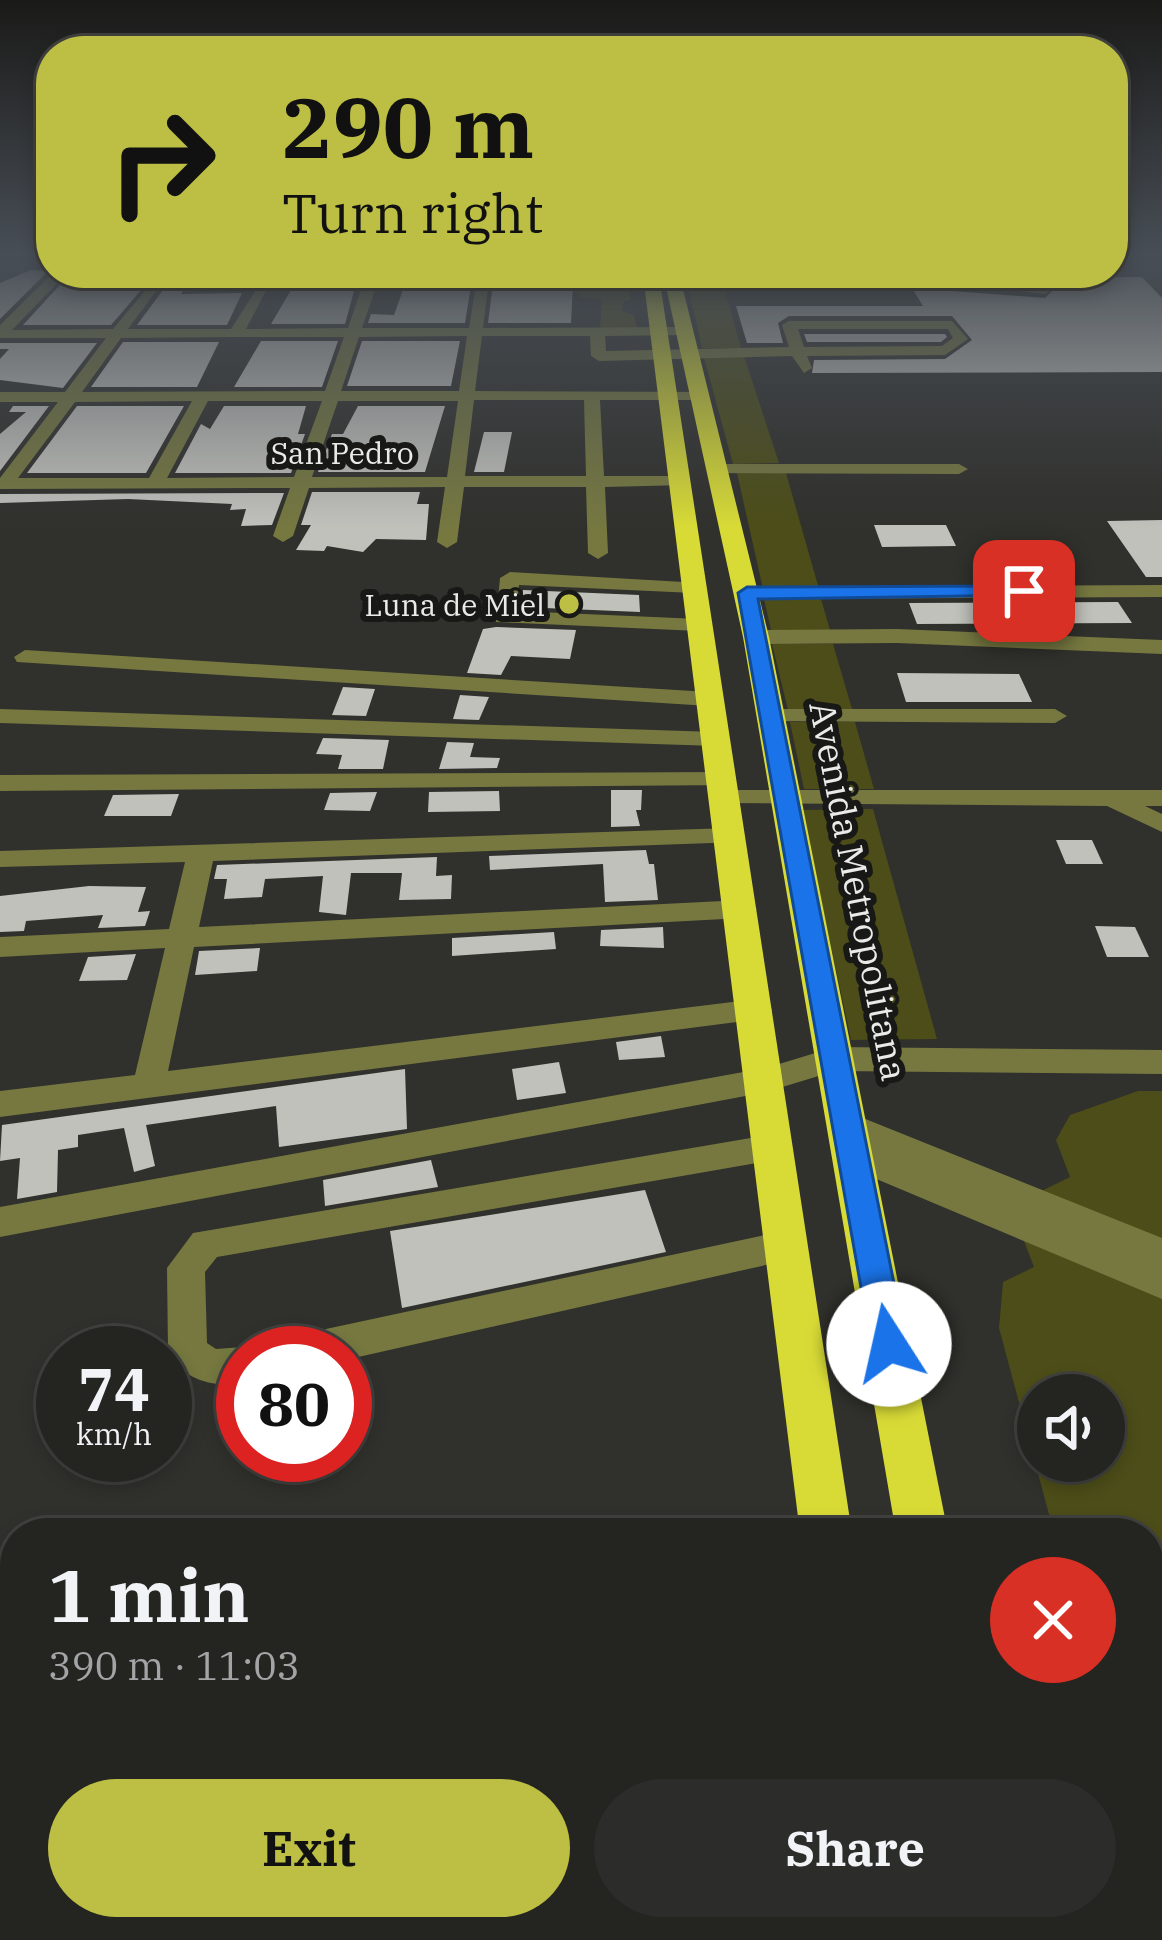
<!DOCTYPE html>
<meta charset="utf-8">
<style>
body{margin:0;font-family:"IBM Plex Serif",serif;background:#2c2c2a;color:#f1f3f6;height:100vh;display:flex;flex-direction:column;font-size:45px;white-space:nowrap}
*{box-sizing:border-box;margin:0}
p{font-size:39px;color:#a3a4a5}
.icon{flex:none;width:66px;height:66px;fill:none;stroke:currentColor;stroke-width:2;stroke-linecap:round;stroke-linejoin:round}
.map{position:relative;flex:1;overflow:hidden}
.details{position:absolute;left:0px;top:1518px;width:1164px;height:423px;display:flex;flex-direction:column;background:#242421;border-radius:48px 48px 0 0;box-shadow:0 6px 18px #0003,0 0 0 3px #41413f}
.details>*{flex:none}
.banner{position:absolute;left:36px;top:36px;width:1092px;height:252px;border-radius:48px;box-shadow:0 6px 18px #0003,0 0 0 3px #41413f;background:#bcbf43;color:#111;overflow:hidden}
.tools{position:absolute;left:1017px;top:1374px;display:grid;gap:24px}
.tools a{display:grid;place-items:center;width:108px;height:108px;border-radius:50%;background:#242421;box-shadow:0 6px 18px #0003,0 0 0 3px #41413f;font-size:60px}
.speed{position:absolute;left:36px;top:1326px;display:flex;gap:24px;font-size:60px;font-weight:700;text-align:center}
.speed>*{display:grid;place-content:center;width:156px;height:156px;border-radius:50%;background:#242421;box-shadow:0 6px 18px #0003,0 0 0 3px #41413f;line-height:1}
.speed small{font-size:30px;font-weight:400}
.speed .limit{border:18px solid #d22;background:#fff;color:#111}
.pin{position:absolute;display:grid;place-items:center;width:102px;height:102px;color:#fff;margin:-51px;border-radius:24px;box-shadow:0 6px 18px #0006}
.me{position:absolute;width:132px;margin:-66px;rotate:350deg;stroke-linejoin:round;filter:drop-shadow(0 0 9px #0008)}
.turn{display:flex;align-items:center;gap:42px;height:252px;padding:0 48px;font-size:54px}
.turn .icon{width:156px;height:156px;stroke-width:2.5}
.turn b{display:block;font-size:84px;line-height:102px}
.round{display:grid;place-items:center;flex:none;width:126px;height:126px;border-radius:63px;background:#2c2c2a}
.overview{display:flex;align-items:center;justify-content:space-between;height:204px;padding:0 48px}
h1{font-size:72px;font-weight:700;line-height:90px}
.action{display:flex;gap:24px;margin-top:auto;padding:24px 48px}
.action a{flex:1;height:138px;border-radius:72px;background:#bcbf43;color:#111;font-size:48px;font-weight:700;line-height:138px;text-align:center}
.action a+a{background:#2c2c2a;color:#f1f3f6}
.map>svg:first-child{display:block}
</style>
<div class="map">
<svg width="1162" height="1940" viewBox="0 0 1162 1940">
<rect width="100%" height="100%" fill="#30302c"/>
<!-- green -->
<path fill="#4c4d18" fill-rule="evenodd" d="M 687,281 L 722,281 L 741,348 L 702,348 Z
M 628,288 L 631,299 L 623,302 L 622,311 L 634,315 L 637,329 L 600,328 L 602,299 L 580,297 L 571,289 Z
M 743,353 L 779,463 L 733,464 L 703,354 Z
M 737,473 L 786,473 L 819,589 L 763,589 Z
M 764,599 L 821,599 L 830,630 L 771,630 Z
M 772,644 L 833,644 L 852,709 L 788,710 Z
M 790,722 L 855,722 L 874,789 L 804,789 Z
M 873,809 L 937,1039 L 851,1040 L 802,810 Z
M 1138,1091 L 1162,1091 L 1162,1933 L 1149,1884 L 1149,1533 L 1054,1533 L 999,1328 L 1003,1282 L 1034,1267 L 1017,1223 L 1027,1198 L 1070,1177 L 1056,1140 L 1070,1115 ZM 1038,1395 L 1104,1395 L 1104,1461 L 1038,1461 Z"/>
<!-- building -->
<path fill="#c1c1bc" d="M 31,270 L 48,271 L 0,319 L 0,283 Z
M 71,273 L 194,273 L 181,294 L 242,293 L 227,325 L 137,325 L 166,286 L 154,275 L 111,325 L 23,325 Z
M 409,273 L 473,273 L 465,323 L 368,323 L 371,314 L 394,315 Z
M 1142,277 L 1162,298 L 1162,372 L 812,373 L 814,360 L 945,359 L 972,340 L 952,316 L 789,316 L 778,323 L 783,343 L 747,343 L 736,306 L 923,306 L 912,288 L 1045,298 L 1056,287 L 996,278 Z
M 493,284 L 573,284 L 571,323 L 488,323 Z
M 291,290 L 354,291 L 345,324 L 271,324 Z
M 804,334 L 945,334 L 947,337 L 941,342 L 807,342 Z
M 261,341 L 338,341 L 322,387 L 234,387 Z
M 362,341 L 460,341 L 451,386 L 347,386 Z
M 123,342 L 219,342 L 197,387 L 91,387 Z
M 0,343 L 97,343 L 63,388 L 0,380 L 0,359 L 9,349 L 0,349 Z
M 13,406 L 49,406 L 0,471 L 0,434 L 26,412 L 9,412 Z
M 77,406 L 184,406 L 146,473 L 27,473 Z
M 224,406 L 306,406 L 298,434 L 305,434 L 291,473 L 175,473 L 201,424 L 210,429 Z
M 358,406 L 445,406 L 425,472 L 318,472 L 332,434 L 343,434 Z
M 484,432 L 512,432 L 504,472 L 474,472 Z
M 312,492 L 420,492 L 417,504 L 429,504 L 426,540 L 376,539 L 363,552 L 327,546 L 324,551 L 296,550 L 311,525 L 301,525 Z
M 284,493 L 272,525 L 241,526 L 246,509 L 230,510 L 232,504 L 128,499 L 0,503 L 0,494 Z
M 1162,520 L 1162,577 L 1146,577 L 1107,521 Z
M 874,525 L 946,525 L 956,546 L 882,547 Z
M 523,590 L 639,595 L 640,612 L 521,607 Z
M 1118,602 L 1132,623 L 917,624 L 909,603 Z
M 496,627 L 576,630 L 570,659 L 511,656 L 501,675 L 467,673 L 483,629 Z
M 897,673 L 1019,674 L 1032,702 L 906,702 Z
M 343,687 L 375,689 L 366,716 L 332,715 Z
M 460,695 L 489,697 L 479,720 L 453,719 Z
M 323,738 L 389,740 L 383,769 L 338,769 L 342,755 L 316,754 Z
M 447,742 L 474,743 L 470,757 L 500,758 L 497,768 L 439,769 Z
M 611,790 L 642,790 L 641,810 L 636,810 L 640,826 L 611,827 Z
M 499,791 L 500,811 L 428,812 L 429,792 Z
M 377,792 L 370,811 L 324,810 L 330,793 Z
M 179,794 L 171,816 L 104,816 L 113,795 Z
M 1056,840 L 1092,840 L 1103,864 L 1066,864 Z
M 646,850 L 649,864 L 654,864 L 658,900 L 605,902 L 603,864 L 490,870 L 489,856 Z
M 437,857 L 436,876 L 452,875 L 451,899 L 399,900 L 402,873 L 351,873 L 346,915 L 319,912 L 323,876 L 265,879 L 262,897 L 224,899 L 227,879 L 214,879 L 217,865 Z
M 89,886 L 146,887 L 138,912 L 150,911 L 145,926 L 98,928 L 103,915 L 26,921 L 24,931 L 0,932 L 0,896 Z
M 1095,926 L 1135,927 L 1149,957 L 1107,957 Z
M 663,927 L 664,948 L 600,946 L 601,930 Z
M 554,932 L 556,949 L 452,956 L 452,938 Z
M 260,948 L 257,971 L 195,975 L 199,951 Z
M 136,954 L 127,980 L 79,981 L 88,957 Z
M 661,1036 L 665,1057 L 619,1060 L 616,1042 Z
M 559,1062 L 566,1093 L 517,1100 L 512,1069 Z
M 405,1069 L 407,1129 L 279,1147 L 276,1106 L 146,1125 L 155,1166 L 134,1172 L 124,1128 L 78,1135 L 78,1147 L 58,1150 L 57,1192 L 17,1199 L 20,1158 L 0,1161 L 2,1125 Z
M 431,1160 L 438,1187 L 325,1206 L 323,1180 Z
M 645,1190 L 666,1252 L 402,1308 L 390,1231 Z"/>
<g fill="none" stroke-linecap="round" stroke-linejoin="round">
<!-- minor -->
<path fill="#767840" fill-rule="evenodd" d="M 53,273 L 67,273 L 12,330 L 113,329 L 155,279 L 162,283 L 128,329 L 231,329 L 263,279 L 270,283 L 246,329 L 348,328 L 361,290 L 368,286 L 375,290 L 362,328 L 469,328 L 478,273 L 656,273 L 651,279 L 489,279 L 483,328 L 684,327 L 691,331 L 684,335 L 605,336 L 606,351 L 789,347 L 782,325 L 789,321 L 952,321 L 968,339 L 945,355 L 807,356 L 812,368 L 804,373 L 792,356 L 599,361 L 591,356 L 590,336 L 482,336 L 475,391 L 703,392 L 703,398 L 697,400 L 600,400 L 604,476 L 679,476 L 685,477 L 685,485 L 605,487 L 608,553 L 598,559 L 588,553 L 586,487 L 464,487 L 457,542 L 447,548 L 437,542 L 445,487 L 309,488 L 293,536 L 283,542 L 273,536 L 290,488 L 0,489 L 0,478 L 58,402 L 0,402 L 0,392 L 65,392 L 106,338 L 0,338 L 0,325 ZM 798,329 L 948,329 L 953,338 L 942,346 L 804,347 ZM 467,336 L 459,391 L 341,391 L 359,337 ZM 236,337 L 344,337 L 325,391 L 82,392 L 121,338 ZM 474,400 L 584,400 L 586,476 L 465,476 ZM 192,401 L 149,478 L 18,478 L 75,402 ZM 208,401 L 322,401 L 294,477 L 167,478 ZM 338,401 L 458,401 L 447,477 L 312,477 Z
M 672,275 L 947,275 L 1052,290 L 1045,294 L 947,283 L 667,282 Z
M 716,464 L 959,464 L 968,469 L 959,474 L 710,473 L 710,465 Z
M 510,572 L 701,583 L 704,587 L 694,593 L 519,585 L 516,611 L 699,619 L 710,625 L 699,631 L 496,622 L 500,578 Z
M 1162,585 L 1162,597 L 747,599 L 737,593 L 747,587 Z
M 897,629 L 1162,640 L 1162,654 L 897,643 L 756,644 L 745,637 L 756,630 Z
M 25,650 L 709,692 L 721,699 L 709,706 L 17,662 L 14,657 Z
M 0,709 L 716,732 L 728,739 L 716,746 L 0,723 Z
M 771,709 L 1055,709 L 1067,716 L 1055,723 L 763,721 L 759,716 Z
M 723,772 L 736,780 L 732,785 L 0,791 L 0,775 Z
M 726,790 L 1162,790 L 1162,806 L 1145,806 L 1162,814 L 1162,832 L 1107,806 L 717,803 L 713,798 Z
M 731,828 L 740,830 L 744,836 L 740,842 L 213,861 L 199,927 L 743,900 L 757,909 L 743,918 L 194,947 L 168,1071 L 757,999 L 768,1002 L 772,1010 L 768,1018 L 0,1117 L 0,1091 L 135,1075 L 165,948 L 0,957 L 0,937 L 169,929 L 185,862 L 0,867 L 0,851 Z
M 835,1047 L 1162,1050 L 1162,1074 L 835,1071 L 766,1092 L 0,1237 L 0,1207 L 766,1068 Z
M 848,1112 L 1162,1238 L 1162,1299 L 843,1165 L 838,1155 L 843,1145 L 854,1142 L 836,1134 L 831,1125 L 836,1116 Z
M 774,1134 L 786,1138 L 791,1147 L 786,1156 L 774,1160 L 217,1257 L 205,1272 L 207,1343 L 216,1349 L 243,1347 L 257,1352 L 243,1353 L 243,1383 C 212,1388 182,1380 168,1350 L 167,1268 L 193,1233 Z
M 788,1230 L 801,1234 L 806,1245 L 801,1256 L 788,1260 L 345,1360 L 345,1353 L 278,1353 L 284,1341 L 298,1335 Z
M 402,1926 L 621,1926 L 615,1940 L 396,1940 Z
M 665,1926 L 719,1926 L 719,1940 L 665,1940 Z"/>
<!-- highway -->
<path fill="#d8db36" fill-rule="evenodd" d="M 663,273 L 679,273 L 769,637 L 948,1533 L 896,1533 L 743,637 Z
M 652,278 L 660,283 L 852,1533 L 800,1533 L 644,283 Z
M 849,1926 L 913,1926 L 914,1940 L 850,1940 Z
M 959,1926 L 1023,1926 L 1026,1940 L 962,1940 Z"/>
</g>
<!-- sky -->
<linearGradient id="sky" x2="0" y2="1"><stop stop-color="#1a1a18"/><stop offset="0.48" stop-color="#484e56"/><stop offset="1" stop-color="#484e56" stop-opacity="0"/></linearGradient>
<rect width="1162" height="528" fill="url(#sky)"/>
<!-- route -->
<path fill="#1a73e8" stroke="#114b97" stroke-width="3" d="M 1024,586 L 1033,591 L 1031,595 L 758,599 L 906,1344 L 901,1355 L 889,1360 L 876,1355 L 871,1344 L 738,593 L 747,587 Z"/>
<!-- markers -->
<circle fill="#bcbf43" stroke="#181816" stroke-width="4.5" cx="569" cy="604" r="12"/>
<g text-anchor="middle" dominant-baseline="central" stroke-width="12" stroke-linejoin="round" paint-order="stroke">
<!-- far-street labels -->
<g font-size="30" fill="#eaebe8" stroke="#181816">
<text x="342" y="452">San Pedro</text>
</g>
<!-- far-poi labels -->
<g font-size="30" fill="#eaebe8" stroke="#181816" text-anchor="end">
<text x="545" y="604">Luna de Miel</text>
</g>
<!-- street labels -->
<g font-size="36" fill="#eaebe8" stroke="#181816">
<text transform="translate(859 891) rotate(79)">Avenida Metropolitana</text>
</g>
</g>
</svg>
<div class="tools">
<a><svg class="icon" aria-label="sound" viewBox="0 0 24 24"><path d="M4 9h4l5-4v14l-5-4H4zM17 9q2 3 0 6"/></svg></a>
</div>
<div class="speed"><div>74<small>km/h</small></div><div class="limit">80</div></div>
<div class="pin" style="left:1024px;top:591px;background:#d93025"><svg class="icon" aria-label="arrive" viewBox="0 0 24 24"><path d="M6 21V4h12l-3 4 3 4H6"/></svg></div>
<svg class="me" style="left:889px;top:1344px" viewBox="-20 -20 40 40"><circle r="19" fill="#fff"/><path d="M0-13L10 11 0 6-10 11z" fill="#1a73e8"/></svg>
<div class="banner">
<div class="turn"><svg class="icon" aria-label="right" viewBox="0 0 24 24"><path d="M7 20v-9h11M14 6l5 5-5 5"/></svg><div><b>290 m</b>Turn right</div></div>
</div>
<section class="details">
<div class="overview"><div><h1>1 min</h1><p>390 m · 11:03</p></div><a class="round" style="background:#d93025;color:#fff"><svg class="icon" aria-label="close" viewBox="0 0 24 24"><path d="M6 6l12 12M18 6L6 18"/></svg></a></div>
<div class="action"><a>Exit</a><a>Share</a></div>
</section>
</div>
